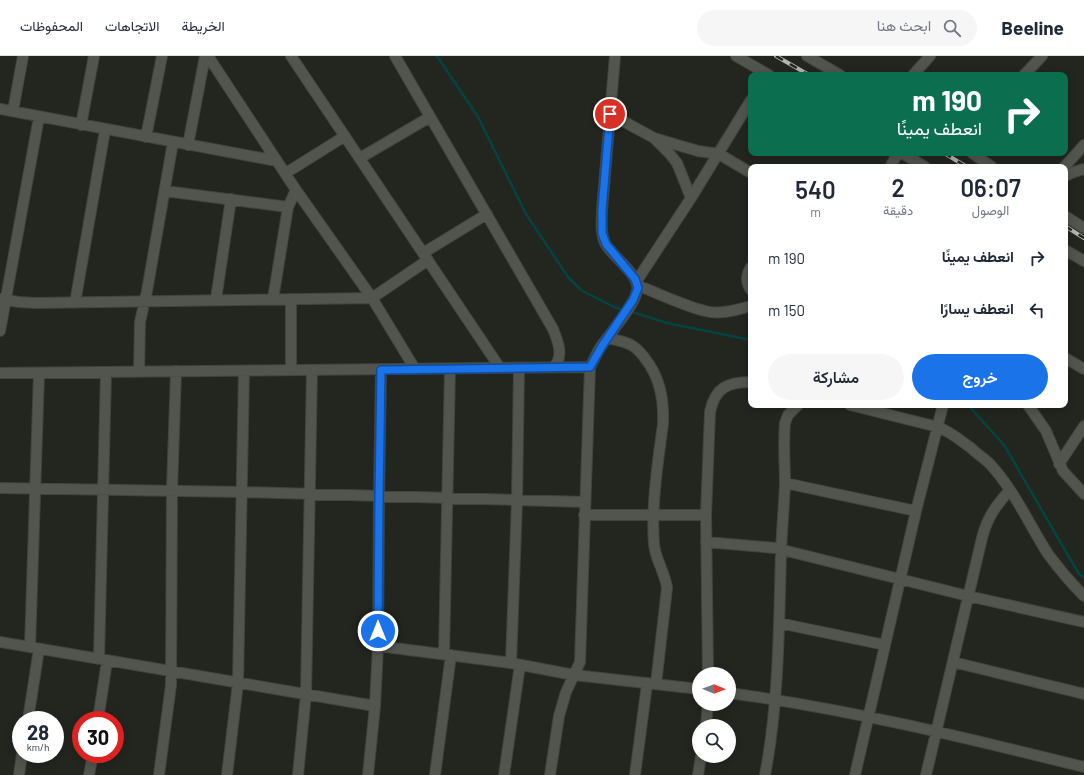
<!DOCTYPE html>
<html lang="ar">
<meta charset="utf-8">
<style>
body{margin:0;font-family:Barlow,Vazirmatn,sans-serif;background:#f6f6f7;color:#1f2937;direction:rtl;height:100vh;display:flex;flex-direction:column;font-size:15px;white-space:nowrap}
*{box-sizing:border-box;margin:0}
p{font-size:13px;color:#747a83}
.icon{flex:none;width:22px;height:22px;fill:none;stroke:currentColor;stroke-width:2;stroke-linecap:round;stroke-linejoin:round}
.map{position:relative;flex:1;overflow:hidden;direction:ltr}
.drawer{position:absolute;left:748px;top:108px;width:320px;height:244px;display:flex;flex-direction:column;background:#fff;border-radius:8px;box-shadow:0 2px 10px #0003;direction:rtl}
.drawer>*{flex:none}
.banner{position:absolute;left:748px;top:16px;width:320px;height:84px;border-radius:8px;box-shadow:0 2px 10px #0003;direction:rtl;background:#0b6e4f;color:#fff;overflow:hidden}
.needle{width:26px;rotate:91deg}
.buttons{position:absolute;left:692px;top:611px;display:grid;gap:8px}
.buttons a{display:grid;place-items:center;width:44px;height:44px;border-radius:50%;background:#fff;box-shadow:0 2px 10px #0003;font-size:20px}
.speed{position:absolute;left:12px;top:655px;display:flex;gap:8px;font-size:20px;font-weight:700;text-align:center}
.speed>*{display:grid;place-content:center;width:52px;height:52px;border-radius:50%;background:#fff;box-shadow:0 2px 10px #0003;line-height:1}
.speed small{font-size:10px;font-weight:400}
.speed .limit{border:6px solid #d22;background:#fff;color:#111}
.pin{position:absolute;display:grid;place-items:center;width:34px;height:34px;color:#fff;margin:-17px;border:2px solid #fff;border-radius:50%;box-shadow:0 1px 4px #0007}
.me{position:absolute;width:44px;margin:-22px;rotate:0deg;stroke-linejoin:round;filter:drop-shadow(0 0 3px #0008)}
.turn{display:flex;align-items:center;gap:14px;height:84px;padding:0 20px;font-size:18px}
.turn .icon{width:52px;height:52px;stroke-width:2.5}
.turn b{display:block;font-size:28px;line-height:34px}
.eta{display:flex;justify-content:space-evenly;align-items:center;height:68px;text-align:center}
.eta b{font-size:24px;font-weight:600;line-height:28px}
.cta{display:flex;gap:8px;margin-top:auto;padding:8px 20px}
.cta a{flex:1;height:46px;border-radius:24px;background:#1a73e8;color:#fff;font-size:16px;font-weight:600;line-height:46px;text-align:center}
.cta a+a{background:#f6f6f7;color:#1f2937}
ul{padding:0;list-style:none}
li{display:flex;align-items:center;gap:12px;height:52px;padding:0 20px}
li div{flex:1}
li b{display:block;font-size:15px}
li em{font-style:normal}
header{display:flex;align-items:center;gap:24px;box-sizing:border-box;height:56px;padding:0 20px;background:#fff;border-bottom:1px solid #e0e1e3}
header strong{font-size:19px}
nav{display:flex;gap:22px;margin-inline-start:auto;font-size:14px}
.search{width:280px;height:36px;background:#f6f6f7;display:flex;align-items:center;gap:10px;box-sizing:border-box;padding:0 14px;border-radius:22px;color:#747a83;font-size:15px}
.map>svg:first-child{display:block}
</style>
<header>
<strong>Beeline</strong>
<div class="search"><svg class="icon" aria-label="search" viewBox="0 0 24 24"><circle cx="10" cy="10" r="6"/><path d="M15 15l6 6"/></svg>ابحث هنا</div>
<nav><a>الخريطة</a><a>الاتجاهات</a><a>المحفوظات</a></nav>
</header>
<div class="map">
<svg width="1084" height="719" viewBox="0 0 1084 719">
<rect width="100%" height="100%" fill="#23261f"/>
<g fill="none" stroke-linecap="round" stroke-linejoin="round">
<!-- stream -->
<path stroke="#034442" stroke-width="2.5" d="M 437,0 L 478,61 L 526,158 L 568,221 L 581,234 L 614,251 L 624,254
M 629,255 L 667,267 L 751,284
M 968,349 L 1004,389 L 1079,518 L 1084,521"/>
<!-- minor casing -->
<g stroke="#41443e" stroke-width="12">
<path id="minor" d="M 208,0 L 296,134 L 372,242 L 415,313
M 291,0 L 500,312
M 395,0 L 553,273 C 558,285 565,303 552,312
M 736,0 L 769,19
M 807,0 L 840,19
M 913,19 L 930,0
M 1024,19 L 1042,0
M 0,53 L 277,105
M 13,55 L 23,0
M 610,58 L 654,82 L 698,95 L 719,98 L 751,117
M 81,69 L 94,0
M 146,81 L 162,0
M 655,83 L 669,97 L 677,107 L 691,142
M 188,89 L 205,0
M 902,97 L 925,111
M 972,97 L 992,111
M 360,102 L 430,61
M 890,111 L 898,97
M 1064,111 L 1084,89
M 286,117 L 345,80
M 1065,120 L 1074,116 L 1084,113
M 165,135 L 288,151
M 1065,160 L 1084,172
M 1065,194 L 1084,205
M 423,197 L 487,158
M 751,211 C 746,219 745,226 751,234
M 636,226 L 691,142 L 751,44
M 637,229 C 657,237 684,250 705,255 C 720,259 736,254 751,250
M 0,243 L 19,246 L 35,247 L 372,242 L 428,204
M 216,243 L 231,143
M 273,243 L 288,151 L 296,134
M 75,247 L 105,74
M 0,275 L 39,61
M 607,282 C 615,284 624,285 631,289 C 637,292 640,296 644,301 C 660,321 664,343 663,368 C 658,405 651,450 654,488 C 655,503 665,516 667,532 L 656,628
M 1065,302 L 1084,313
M 291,314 L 291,243
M 139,316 L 140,266 L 147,235 L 173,86
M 0,317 L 590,311
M 850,349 L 938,371 C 951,376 960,384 971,392 C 977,398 984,402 990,408 C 1014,434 1029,468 1048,498 C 1059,513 1071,527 1084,540
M 1028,349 L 1046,375 L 1063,415 L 1084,438
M 1059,408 L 1084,370
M 785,427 L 916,455
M 0,432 L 242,436 L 585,446
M 584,459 L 706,459
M 706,486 L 775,492 L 968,540 L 1084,566
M 779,567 L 885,589
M 0,586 L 375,650
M 378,590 L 511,607 L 574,619 L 699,633
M 30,591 L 39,317
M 444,598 L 450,313
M 99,602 L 106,316
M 953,606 L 1084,638
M 511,607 L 517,445 L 519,312
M 708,618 L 706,459 L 710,356 C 715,332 727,326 751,326
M 729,637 C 849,653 966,682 1084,711
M 28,664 L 39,593
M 98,664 L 107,605
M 706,670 L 708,648
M 19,719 L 22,698
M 89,719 L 93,698
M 159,719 L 171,629 L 172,434 L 176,315
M 227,719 L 238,627 L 244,315
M 298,719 L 306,638 L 312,314
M 368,719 L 375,650 L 378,590 L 379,441 L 381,314
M 435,719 L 451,599
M 504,719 L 520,609
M 550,719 L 559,660 L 566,636 L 580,606 L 590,311 C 594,304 597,296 602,289 C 611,276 634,250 637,235 C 641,219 612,201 605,187 C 600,177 602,165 602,154 L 615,0
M 635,719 L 647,628
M 698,719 L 701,700
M 765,719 C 779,646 779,569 781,495 C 782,473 784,450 785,428 C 785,408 783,388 785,367 L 788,359 L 798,349
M 855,719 L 916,455 L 943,349
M 926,719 L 982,482 C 987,462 996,449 1010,434"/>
</g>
<!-- minor -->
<use href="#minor" stroke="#52554d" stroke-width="10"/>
<!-- rail casing -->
<g stroke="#b3b5af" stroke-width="4">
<path id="rail" d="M 776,0 L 809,19
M 944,97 L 967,111
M 1065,170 L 1084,182"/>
</g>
<!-- rail -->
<use href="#rail" stroke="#23261f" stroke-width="2.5" stroke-dasharray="8" stroke-linecap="butt"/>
</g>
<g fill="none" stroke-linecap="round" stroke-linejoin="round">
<!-- route casing -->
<g stroke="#114b97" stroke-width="10">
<path id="route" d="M 378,575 L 379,441 L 381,314 L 590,311 L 602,290 L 633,244 L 638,232 L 635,223 L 606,188 L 602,177 L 602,154 L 610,58"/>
</g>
<!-- route -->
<use href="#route" stroke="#1a73e8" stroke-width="7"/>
</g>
</svg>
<div class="buttons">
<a><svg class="needle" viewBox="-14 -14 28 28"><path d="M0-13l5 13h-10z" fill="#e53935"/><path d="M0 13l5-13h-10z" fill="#747a83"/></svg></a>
<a><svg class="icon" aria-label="search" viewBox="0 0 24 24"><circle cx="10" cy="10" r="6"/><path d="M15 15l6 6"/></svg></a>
</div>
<div class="speed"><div>28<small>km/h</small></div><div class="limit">30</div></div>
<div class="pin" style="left:610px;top:58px;background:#d93025"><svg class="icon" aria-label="arrive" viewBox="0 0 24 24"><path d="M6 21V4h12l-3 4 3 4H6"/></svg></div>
<svg class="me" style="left:378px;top:575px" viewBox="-20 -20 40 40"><circle r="17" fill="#1a73e8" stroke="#fff" stroke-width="3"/><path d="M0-11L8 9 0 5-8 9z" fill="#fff"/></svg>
<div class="banner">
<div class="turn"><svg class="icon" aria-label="right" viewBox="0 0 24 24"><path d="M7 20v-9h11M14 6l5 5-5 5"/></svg><div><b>190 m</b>انعطف يمينًا</div></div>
</div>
<section class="drawer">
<div class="eta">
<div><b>06:07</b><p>الوصول</p></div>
<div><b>2</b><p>دقيقة</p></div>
<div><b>540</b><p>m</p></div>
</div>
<ul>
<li><svg class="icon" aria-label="right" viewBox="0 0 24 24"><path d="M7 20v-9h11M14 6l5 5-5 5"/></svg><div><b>انعطف يمينًا</b></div><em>190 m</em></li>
<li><svg class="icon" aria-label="left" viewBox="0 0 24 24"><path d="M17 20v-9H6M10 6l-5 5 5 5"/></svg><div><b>انعطف يسارًا</b></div><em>150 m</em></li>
</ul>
<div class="cta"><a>خروج</a><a>مشاركة</a></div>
</section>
</div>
